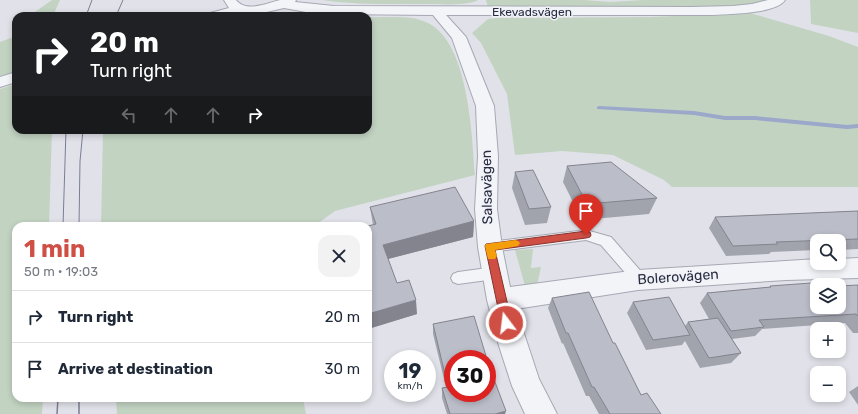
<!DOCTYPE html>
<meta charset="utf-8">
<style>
body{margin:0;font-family:Rubik,sans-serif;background:#f2f2f3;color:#1f2937;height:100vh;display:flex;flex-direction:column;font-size:15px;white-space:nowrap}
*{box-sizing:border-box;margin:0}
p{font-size:13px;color:#747a83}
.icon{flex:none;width:22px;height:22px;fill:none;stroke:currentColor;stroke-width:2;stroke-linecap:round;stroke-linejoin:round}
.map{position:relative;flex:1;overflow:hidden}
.sheet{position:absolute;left:12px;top:222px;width:360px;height:180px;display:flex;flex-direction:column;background:#fff;border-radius:12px;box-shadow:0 2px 6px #0003}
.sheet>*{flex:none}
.hud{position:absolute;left:12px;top:12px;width:360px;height:122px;border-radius:12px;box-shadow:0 2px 6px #0003;background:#202124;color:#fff;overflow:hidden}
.tools{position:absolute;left:810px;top:234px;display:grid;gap:8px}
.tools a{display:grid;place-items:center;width:36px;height:36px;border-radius:8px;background:#fff;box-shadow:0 2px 6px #0003;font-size:20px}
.speed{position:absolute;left:384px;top:350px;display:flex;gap:8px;font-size:20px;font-weight:700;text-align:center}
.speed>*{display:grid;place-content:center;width:52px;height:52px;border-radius:50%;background:#fff;box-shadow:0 2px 6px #0003;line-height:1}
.speed small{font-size:10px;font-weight:400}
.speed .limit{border:6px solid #d22;background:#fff;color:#111}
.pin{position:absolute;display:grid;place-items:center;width:34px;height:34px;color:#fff;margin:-41px -17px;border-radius:50% 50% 50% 0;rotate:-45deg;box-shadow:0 0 4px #0007}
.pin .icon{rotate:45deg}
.me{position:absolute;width:44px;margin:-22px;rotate:345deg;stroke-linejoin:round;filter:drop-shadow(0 0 3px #0008)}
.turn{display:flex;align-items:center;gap:14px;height:84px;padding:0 12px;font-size:18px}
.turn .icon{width:52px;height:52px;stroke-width:2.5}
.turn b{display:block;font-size:28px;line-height:34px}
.lanes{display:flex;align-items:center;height:38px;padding:0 12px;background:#0003;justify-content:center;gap:20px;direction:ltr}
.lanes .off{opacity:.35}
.round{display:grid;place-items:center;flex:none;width:42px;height:42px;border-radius:12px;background:#f2f2f3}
.summary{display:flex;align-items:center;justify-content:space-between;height:68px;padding:0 12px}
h1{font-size:24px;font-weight:700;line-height:30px;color:#cf4f45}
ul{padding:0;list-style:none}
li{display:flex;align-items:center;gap:12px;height:52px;padding:0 12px;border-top:1px solid #e0e1e3}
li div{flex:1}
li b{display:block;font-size:15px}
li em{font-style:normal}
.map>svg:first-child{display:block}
</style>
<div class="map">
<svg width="858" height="414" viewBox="0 0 858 414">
<rect width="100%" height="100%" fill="#e1e2e9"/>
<!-- green -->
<path fill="#c2d3c2" d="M 52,0 L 60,0 L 53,16 L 29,16 Z
M 322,0 L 477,0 L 477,1 C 461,6 441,4 425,4 C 391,4 355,5 322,0 Z
M 486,0 L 583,0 L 611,2 L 643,0 L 769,0 L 732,8 L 573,6 L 493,8 L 488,7 Z
M 810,0 L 858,0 L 858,33 L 811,24 Z
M 750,13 L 829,36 L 858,47 L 858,187 L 672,187 L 664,180 L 613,155 L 562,151 L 515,155 L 507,94 L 481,43 L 472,33 L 488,19 L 496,18 L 650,17 Z
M 368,17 C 387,18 411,14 428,23 C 469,43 472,136 475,175 L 335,211 L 314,226 L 101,226 L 103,130 L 368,130 Z
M 16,36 L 16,72 L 0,76 L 0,42 Z
M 16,84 L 16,130 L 52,130 L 49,226 L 16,226 L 16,398 L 43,398 L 42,414 L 0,414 L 0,89 Z
M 533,249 L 531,268 L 541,267 L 537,285 L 525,286 L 515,250 Z
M 116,398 L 303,398 L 306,414 L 117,414 Z"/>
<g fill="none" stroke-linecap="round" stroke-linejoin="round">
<!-- stream -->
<path fill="#9ba8ca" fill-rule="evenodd" d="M 599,106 L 694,111 L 725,116 L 755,116 L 847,125 L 858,124 L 858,128 L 847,129 L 755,120 L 725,120 L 694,115 L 597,109 L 597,107 Z"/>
<!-- service casing -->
<g stroke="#a6a8b3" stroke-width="2">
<path id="service" d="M 586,230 L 611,237 L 645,276 L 647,280 L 645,284 L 640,286 L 635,284 L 601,245 L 586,240 L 490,252 L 485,251 L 483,247 L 485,243 L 490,242 Z
M 495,267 L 500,269 L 502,273 L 500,277 L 495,279 L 458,284 L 453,282 L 451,278 L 453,274 L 458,272 Z"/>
</g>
<!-- minor casing -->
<g stroke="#a6a8b3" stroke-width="2">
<path id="minor" d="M 224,0 L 236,0 C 246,13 268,3 280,0 C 285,0 291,0 296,0 L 295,2 L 334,6 L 691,7 L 733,6 L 752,4 L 768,0 L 785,0 C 776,14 728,14 712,15 L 446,15 L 466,37 L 494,106 L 498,156 L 497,209 L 502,247 L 510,287 L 638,270 L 817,259 L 817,263 L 839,263 L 839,259 L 858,258 L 858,278 L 786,280 L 638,290 L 516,309 L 539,379 L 557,414 L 525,414 L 512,386 L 499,346 L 487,300 L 478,247 L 475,209 L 478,156 L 476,106 L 452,38 L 433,15 L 334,14 L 306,12 L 284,8 L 258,14 L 243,13 L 231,16 L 208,16 L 210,13 L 229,8 Z
M 16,72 L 16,82 L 0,87 L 0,77 Z"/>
</g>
<!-- service -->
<use href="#service" fill="#f3f4f8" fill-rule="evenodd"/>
<!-- minor -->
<use href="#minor" fill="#f3f4f8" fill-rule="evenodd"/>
<!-- tram-far1 -->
<path stroke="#7a7e93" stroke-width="1" d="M 86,16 L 92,0
M 116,16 L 123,0
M 63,226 L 66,130
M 79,226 L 80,161 L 83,130"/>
<!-- tram -->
<path stroke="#7a7e93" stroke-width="1.5" d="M 79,398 L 79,414
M 57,414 L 58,398"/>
</g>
<!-- wall -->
<path fill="#a1a3ad" d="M 567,166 L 657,198 L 649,214 L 582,220 L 563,182 Z
M 515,172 L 551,207 L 547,223 L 525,225 L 512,188 Z
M 370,207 L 474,221 L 473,237 L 388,259 L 397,283 L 417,314 L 368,329 L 373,225 Z
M 858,211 L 858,249 L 839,250 L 839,241 L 817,241 L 817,250 L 771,252 L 769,254 L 726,256 L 709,228 L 715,217 Z
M 858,285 L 858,333 L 853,333 L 845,323 L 762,329 L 755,336 L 732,339 L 741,353 L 731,363 L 700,368 L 685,341 L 682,345 L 646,350 L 627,313 L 633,302 L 685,326 L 688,322 L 709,319 L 700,303 L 707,293 L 769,287 L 770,286 L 817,307 Z
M 552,298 L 613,343 L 641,395 L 661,414 L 599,414 L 589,396 L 586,396 L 563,343 L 562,344 L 548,308 Z
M 433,324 L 486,358 L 505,414 L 447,414 L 442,398 L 442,388 L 446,387 L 433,334 Z
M 858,386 L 858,405 L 849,392 Z"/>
<!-- shaded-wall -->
<path fill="#83848d" d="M 474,221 L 473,237 L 384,260 L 383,245 Z
M 416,300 L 417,314 L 368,329 L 368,314 Z
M 506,411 L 505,414 L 495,414 Z"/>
<!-- building -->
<path fill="#bbbdc9" stroke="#83848d" d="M 611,162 L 657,198 L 587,204 L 567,166 Z
M 533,170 L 551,207 L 529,209 L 515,172 Z
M 455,187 L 474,221 L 383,245 L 397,283 L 409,280 L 416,300 L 368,314 L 368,226 L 376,224 L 370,207 Z
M 858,211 L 858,239 L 776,242 L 778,244 L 733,246 L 715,217 Z
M 825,282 L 827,285 L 817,285 L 817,307 L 839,307 L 839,286 L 858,285 L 858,316 L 856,314 L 759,320 L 764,327 L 731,331 L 707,293 L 771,287 L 770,286 Z
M 589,292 L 613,343 L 615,343 L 641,395 L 647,393 L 661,414 L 610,414 L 594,387 L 592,387 L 568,333 L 566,333 L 552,298 Z
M 669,297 L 690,335 L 653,340 L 633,302 Z
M 474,316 L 486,356 L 485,356 L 486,359 L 453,359 L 453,393 L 487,393 L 487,361 L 506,411 L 495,414 L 450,414 L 442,388 L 448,387 L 433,324 Z
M 718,318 L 741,353 L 709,358 L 688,322 Z"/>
<!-- route -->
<path fill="#cf4f45" stroke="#87332d" d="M 586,231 L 590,232 L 591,235 L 590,237 L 586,238 L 495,250 L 512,323 L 510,327 L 506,328 L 502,327 L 485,246 L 486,244 Z"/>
<!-- slow -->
<path fill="#f59e0b" d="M 515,240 L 518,241 L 520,243 L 518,246 L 495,250 L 497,256 L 495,259 L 488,259 L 485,246 L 486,244 Z"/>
<g text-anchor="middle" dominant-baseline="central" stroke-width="3" stroke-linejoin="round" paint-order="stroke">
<!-- far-street labels -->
<g font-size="12" fill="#292c41" stroke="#f0f2f7">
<text x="532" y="12">Ekevadsvägen</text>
</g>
<!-- street labels -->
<g font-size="14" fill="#292c41" stroke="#f0f2f7">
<text transform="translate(487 187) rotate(-91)">Salsavägen</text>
<text transform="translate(678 277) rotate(-4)">Bolerovägen</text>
</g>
</g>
</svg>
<div class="tools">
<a><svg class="icon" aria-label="search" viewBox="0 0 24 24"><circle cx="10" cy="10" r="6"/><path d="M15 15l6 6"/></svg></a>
<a><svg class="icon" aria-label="layers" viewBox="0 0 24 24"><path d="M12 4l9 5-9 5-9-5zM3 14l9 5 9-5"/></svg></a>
<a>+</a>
<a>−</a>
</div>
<div class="speed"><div>19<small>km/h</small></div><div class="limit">30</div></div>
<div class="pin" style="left:586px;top:235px;background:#d93025"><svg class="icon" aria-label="arrive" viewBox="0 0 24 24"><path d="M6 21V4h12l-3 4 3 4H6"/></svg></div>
<svg class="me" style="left:506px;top:323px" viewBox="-20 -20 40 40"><circle r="17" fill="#cf4f45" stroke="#fff" stroke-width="3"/><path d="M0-11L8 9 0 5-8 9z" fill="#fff"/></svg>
<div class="hud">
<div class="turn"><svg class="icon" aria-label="right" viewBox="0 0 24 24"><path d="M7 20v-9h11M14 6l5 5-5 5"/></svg><div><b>20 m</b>Turn right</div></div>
<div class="lanes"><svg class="icon off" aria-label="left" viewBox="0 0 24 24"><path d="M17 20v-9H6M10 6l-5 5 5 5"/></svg><svg class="icon off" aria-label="ahead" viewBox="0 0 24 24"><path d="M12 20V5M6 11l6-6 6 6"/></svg><svg class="icon off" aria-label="ahead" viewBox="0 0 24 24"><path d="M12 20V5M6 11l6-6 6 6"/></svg><svg class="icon" aria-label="right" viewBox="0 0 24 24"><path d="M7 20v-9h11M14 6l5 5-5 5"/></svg></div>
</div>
<section class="sheet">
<div class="summary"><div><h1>1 min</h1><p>50 m · 19:03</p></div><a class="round"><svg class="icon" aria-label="close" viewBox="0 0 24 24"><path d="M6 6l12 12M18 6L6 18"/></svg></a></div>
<ul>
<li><svg class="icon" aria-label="right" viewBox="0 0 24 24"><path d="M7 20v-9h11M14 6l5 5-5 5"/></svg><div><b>Turn right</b></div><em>20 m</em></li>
<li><svg class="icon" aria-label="arrive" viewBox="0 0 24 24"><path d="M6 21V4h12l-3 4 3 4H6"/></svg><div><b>Arrive at destination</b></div><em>30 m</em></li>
</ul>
</section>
</div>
